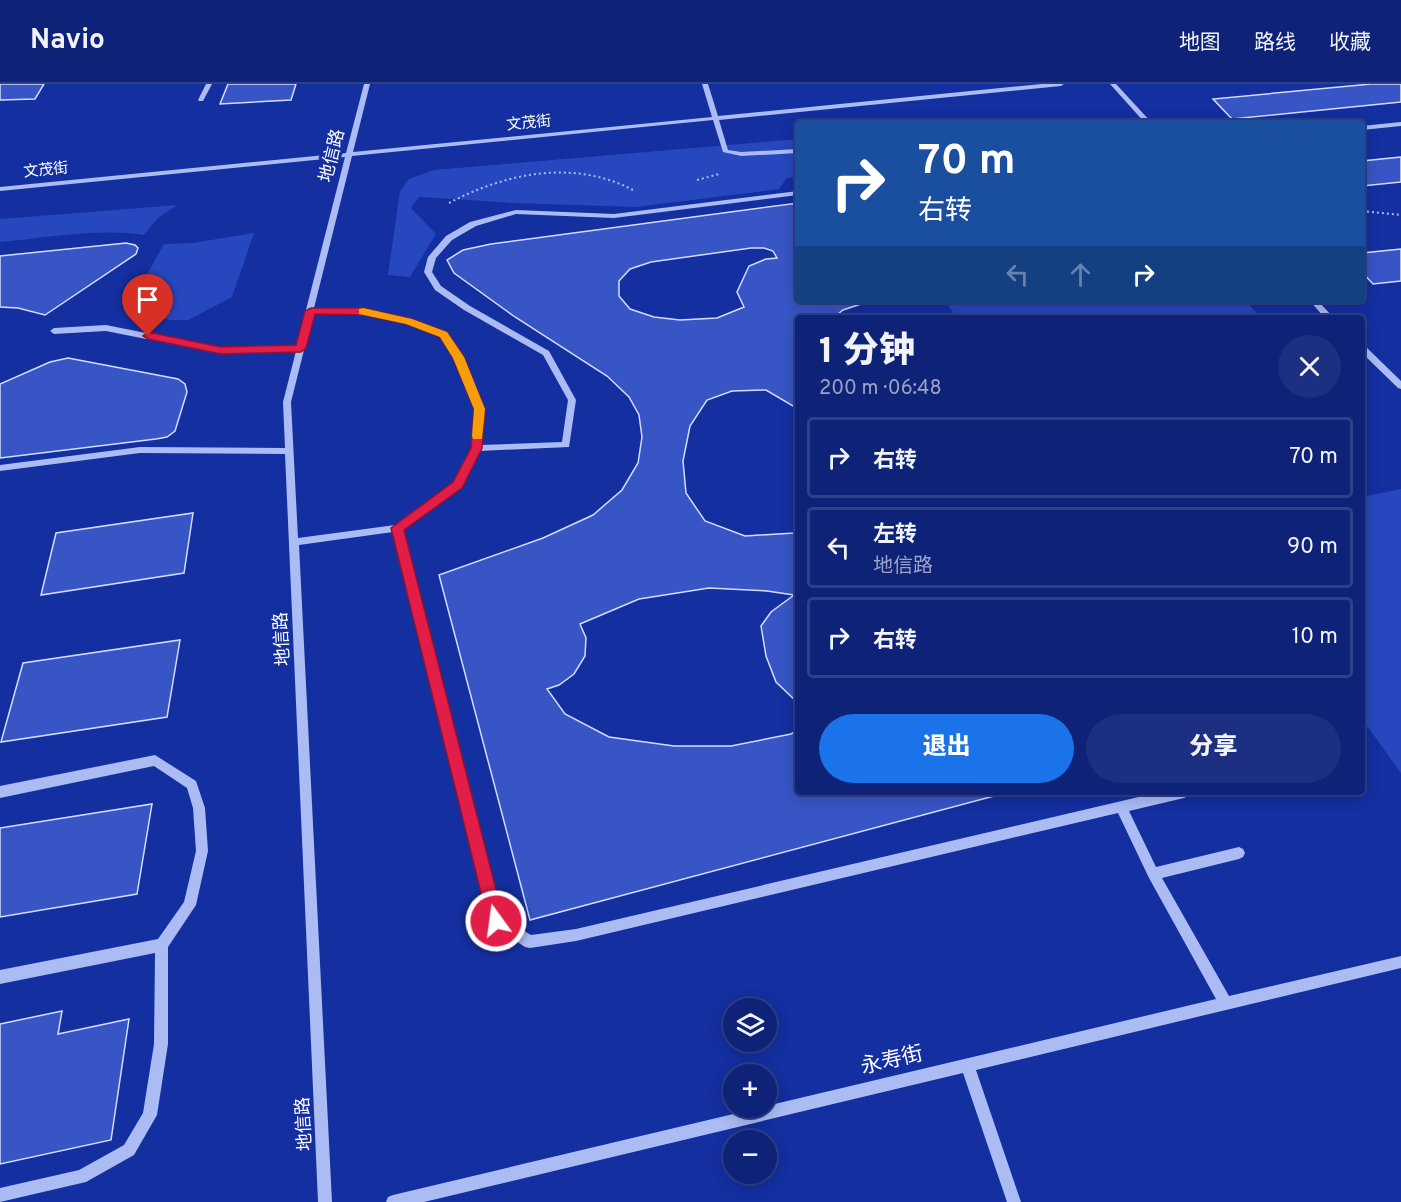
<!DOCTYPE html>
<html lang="zh">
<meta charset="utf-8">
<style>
body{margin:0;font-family:Overpass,"Noto Sans SC",sans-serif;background:#1c2f80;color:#f1f3f6;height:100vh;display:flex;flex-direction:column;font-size:22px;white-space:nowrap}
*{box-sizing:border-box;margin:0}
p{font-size:20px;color:#9ba4c6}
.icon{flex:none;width:33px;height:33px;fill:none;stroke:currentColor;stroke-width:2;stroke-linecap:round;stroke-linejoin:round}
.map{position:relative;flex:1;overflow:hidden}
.side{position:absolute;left:795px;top:231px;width:570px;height:480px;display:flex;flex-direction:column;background:#0e2378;border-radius:6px;box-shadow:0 3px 15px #0003,0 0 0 2px #2e408a}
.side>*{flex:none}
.hud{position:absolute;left:795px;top:36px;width:570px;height:183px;border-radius:6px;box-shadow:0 3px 15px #0003,0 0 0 2px #2e408a;background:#1a4fa0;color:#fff;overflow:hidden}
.buttons{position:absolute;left:723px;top:914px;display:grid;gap:12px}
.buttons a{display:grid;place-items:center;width:54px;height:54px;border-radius:50%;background:#0e2378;box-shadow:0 3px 15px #0003,0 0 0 2px #2e408a;font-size:30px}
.pin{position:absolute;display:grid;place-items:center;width:51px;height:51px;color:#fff;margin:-62px -26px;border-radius:50% 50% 50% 0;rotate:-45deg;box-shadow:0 0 6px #0007}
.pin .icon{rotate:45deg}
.me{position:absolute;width:66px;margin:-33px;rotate:346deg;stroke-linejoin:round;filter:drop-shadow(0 0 4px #0008)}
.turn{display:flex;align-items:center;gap:21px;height:126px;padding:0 24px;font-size:27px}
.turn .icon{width:78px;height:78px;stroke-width:2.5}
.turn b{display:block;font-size:42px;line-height:51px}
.lanes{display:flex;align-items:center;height:57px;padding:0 24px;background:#0003;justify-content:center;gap:30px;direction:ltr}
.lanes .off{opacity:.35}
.round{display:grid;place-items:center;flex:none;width:63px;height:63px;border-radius:32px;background:#1c2f80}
.head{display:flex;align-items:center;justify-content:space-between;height:102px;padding:0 24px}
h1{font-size:36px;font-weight:800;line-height:45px}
.button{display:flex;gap:12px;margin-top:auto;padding:12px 24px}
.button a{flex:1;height:69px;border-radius:36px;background:#1a73e8;color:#fff;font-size:24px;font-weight:800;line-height:69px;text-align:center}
.button a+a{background:#1c2f80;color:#f1f3f6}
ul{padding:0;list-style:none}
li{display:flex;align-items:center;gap:18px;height:81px;margin:0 12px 9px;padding:0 12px;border:3px solid #2e408a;border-radius:6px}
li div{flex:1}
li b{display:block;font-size:22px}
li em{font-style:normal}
header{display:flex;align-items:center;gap:36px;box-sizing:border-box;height:84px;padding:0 30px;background:#0e2378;border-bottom:2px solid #2e408a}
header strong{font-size:28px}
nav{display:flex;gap:33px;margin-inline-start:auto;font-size:21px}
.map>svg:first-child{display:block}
</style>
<header>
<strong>Navio</strong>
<nav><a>地图</a><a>路线</a><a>收藏</a></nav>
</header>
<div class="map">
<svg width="1401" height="1118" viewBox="0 0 1401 1118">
<rect width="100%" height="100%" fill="#132fa0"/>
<!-- green -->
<path fill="#2647be" d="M 798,55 L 798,93 L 787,94 L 779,105 L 636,123 L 513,119 L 419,113 L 411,124 L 436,150 L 410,193 L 388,191 L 400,107 L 409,95 L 434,86 Z
M 178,121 L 159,133 L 144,151 C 96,144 49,154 0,158 L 0,135 Z
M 254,149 L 232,213 L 188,236 L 170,236 L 126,228 L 164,160 L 193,159 Z
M 945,216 L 1245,216 L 1261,234 L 956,234 Z
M 1401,405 L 1401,689 L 1362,635 L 1362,413 Z"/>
<!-- building -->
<path fill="#3755c4" stroke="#d4ddfe" stroke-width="1.5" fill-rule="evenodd" d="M 0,0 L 44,0 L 35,15 L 0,16 Z
M 228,0 L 296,0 L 291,16 L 220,20 Z
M 1371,0 L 1401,0 L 1401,18 L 1232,35 L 1213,15 Z
M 1401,73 L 1401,98 L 1362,102 L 1362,77 Z
M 798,119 L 798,216 L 873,216 L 843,226 L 833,234 L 798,234 L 798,325 L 766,306 L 732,307 L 707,316 L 690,342 L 683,377 L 686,409 L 705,437 L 745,452 L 794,449 L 798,446 L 798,619 L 776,598 L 766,572 L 761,542 L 771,528 L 794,511 L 767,507 L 709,504 L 639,515 L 580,540 L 586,554 L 585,572 L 574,590 L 559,601 L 547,605 L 565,630 L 609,653 L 674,662 L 731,662 L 791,650 L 798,646 L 798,708 L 1009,708 L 530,836 L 439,491 L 543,454 L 593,431 L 622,406 L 638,379 L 642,353 L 639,331 L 629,313 L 607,292 L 515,233 L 454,189 L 447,176 L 463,166 L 491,160 ZM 751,164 L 764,164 L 773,167 L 777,174 L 766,175 L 749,182 L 737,208 L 744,223 L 717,234 L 680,236 L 654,233 L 630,225 L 619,212 L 619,197 L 630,185 L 651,178 Z
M 126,159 L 135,161 L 138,164 L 136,170 L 45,231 L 18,224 L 0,223 L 0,172 Z
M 1401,165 L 1401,197 L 1373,200 L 1362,188 L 1362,169 Z
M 68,274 L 178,295 L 185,300 L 187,308 L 175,347 L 167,353 L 156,355 L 0,374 L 0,300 L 50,278 Z
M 193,429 L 184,489 L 41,511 L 56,449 Z
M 180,556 L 167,633 L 1,658 L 23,579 Z
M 152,720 L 137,810 L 0,833 L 0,744 Z
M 62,927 L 58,950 L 129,935 L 111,1056 L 0,1080 L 0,940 Z"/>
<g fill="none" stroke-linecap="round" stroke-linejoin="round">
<!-- path -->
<path stroke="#abbbf4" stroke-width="2" stroke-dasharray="2 3" stroke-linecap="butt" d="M 697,96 L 719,90
M 449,119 C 506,89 573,75 633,106
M 1362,127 L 1401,131"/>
<!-- minor -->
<path fill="#abbbf4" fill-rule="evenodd" d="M 206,0 L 212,0 L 203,17 L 199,17 L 198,16 Z
M 364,0 L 370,0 L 353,68 L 712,33 L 702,0 L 708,0 L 718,32 L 1042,0 L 1064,0 L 1061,2 L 719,36 L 728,66 L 741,68 L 798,65 L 798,69 L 741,72 L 723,68 L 713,36 L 352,72 L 314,224 L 364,225 L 411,235 L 447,248 L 462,273 L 484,325 L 481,361 L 562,358 L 568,316 L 543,271 L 464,226 L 435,206 L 424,188 L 428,173 L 446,152 L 470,138 L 516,126 L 614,130 L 798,107 L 798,111 L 614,134 L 516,130 L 476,142 L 452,156 L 436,174 L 432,188 L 441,202 L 470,222 L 549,267 L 576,316 L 569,363 L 479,367 L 460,403 L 402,445 L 501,833 L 531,851 L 576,845 L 1160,708 L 1190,708 L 1188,712 L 1184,714 L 1129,727 L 1156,783 L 1239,763 L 1243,765 L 1245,769 L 1243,773 L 1239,775 L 1162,794 L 1229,912 L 1401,872 L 1401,884 L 976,986 L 1021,1118 L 1007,1118 L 963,989 L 424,1118 L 386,1118 L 388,1113 L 393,1111 L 1216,915 L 1149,794 L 1118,729 L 576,857 L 530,864 L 525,863 L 492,841 L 490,837 L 393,448 L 299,461 L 332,1118 L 318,1118 L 285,370 L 140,369 L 0,387 L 0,381 L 140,363 L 285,364 L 283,318 L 296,267 L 221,270 L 106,247 L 54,250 L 50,247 L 54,244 L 106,241 L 221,264 L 297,261 L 345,73 L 0,107 L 0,103 L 346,69 ZM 313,230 L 364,231 L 406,239 L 441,252 L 454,273 L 476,325 L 471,364 L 454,399 L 395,441 L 298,454 L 291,318 Z
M 1110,0 L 1116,0 L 1152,39 L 1145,39 Z
M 1401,38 L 1401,42 L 1362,46 L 1362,42 Z
M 1309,216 L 1317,216 L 1334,234 L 1325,234 Z
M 1362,261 L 1365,262 L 1401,297 L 1401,305 L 1398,304 L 1362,269 Z
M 155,671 L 196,697 L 205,724 L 208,767 L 196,821 L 168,863 L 168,960 L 157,1031 L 134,1071 L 86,1098 L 0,1118 L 0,1104 L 79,1086 L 124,1061 L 143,1029 L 154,960 L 155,869 L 0,900 L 0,886 L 158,855 L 184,818 L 196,767 L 193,724 L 187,704 L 154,682 L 0,714 L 0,702 Z"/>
</g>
<!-- route -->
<path fill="#e11d48" stroke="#92132f" stroke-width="1.5" d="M 311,224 L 364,224 L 412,235 L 447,248 L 464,273 L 485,325 L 482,364 L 462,404 L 404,446 L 504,837 L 502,843 L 496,845 L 490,843 L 488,837 L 391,444 L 453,398 L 471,364 L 474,325 L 453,274 L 440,253 L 406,240 L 364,231 L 315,230 L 306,264 L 301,268 L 221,270 L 148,255 L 143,252 L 148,248 L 221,263 L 296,261 L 305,227 Z"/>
<!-- slow -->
<path fill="#f59e0b" d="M 363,224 L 412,235 L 447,248 L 464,273 L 485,325 L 482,355 L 473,355 L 472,352 L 474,325 L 453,274 L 440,253 L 406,240 L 359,230 L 359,225 Z"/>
<g text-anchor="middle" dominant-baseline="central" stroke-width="6" stroke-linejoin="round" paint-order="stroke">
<!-- far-street labels -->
<g font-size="15" fill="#fff" stroke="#132fa0">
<text transform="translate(529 40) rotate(-6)">文茂街</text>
<text transform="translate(46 87) rotate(-6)">文茂街</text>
</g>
<!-- street labels -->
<g font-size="18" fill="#fff" stroke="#132fa0">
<text transform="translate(333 72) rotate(-76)">地信路</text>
<text transform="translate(283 555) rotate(-93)">地信路</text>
<text transform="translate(305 1040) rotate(-93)">地信路</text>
</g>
<!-- near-street labels -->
<g font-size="21" fill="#fff" stroke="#132fa0">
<text transform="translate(892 977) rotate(-13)">永寿街</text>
</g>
</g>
</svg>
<div class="buttons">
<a><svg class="icon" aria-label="layers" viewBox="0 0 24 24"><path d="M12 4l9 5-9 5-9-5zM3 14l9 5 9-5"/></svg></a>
<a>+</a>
<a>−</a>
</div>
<div class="pin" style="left:148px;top:252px;background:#d93025"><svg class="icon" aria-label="arrive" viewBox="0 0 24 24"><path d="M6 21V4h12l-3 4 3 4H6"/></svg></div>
<svg class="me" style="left:496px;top:837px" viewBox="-20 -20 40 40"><circle r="17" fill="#e11d48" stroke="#fff" stroke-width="3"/><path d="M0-11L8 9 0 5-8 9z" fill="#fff"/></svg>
<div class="hud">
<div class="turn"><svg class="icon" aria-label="right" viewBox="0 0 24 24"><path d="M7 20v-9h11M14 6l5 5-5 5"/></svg><div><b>70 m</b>右转</div></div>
<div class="lanes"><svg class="icon off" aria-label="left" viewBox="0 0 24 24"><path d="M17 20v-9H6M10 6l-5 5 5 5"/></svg><svg class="icon off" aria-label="ahead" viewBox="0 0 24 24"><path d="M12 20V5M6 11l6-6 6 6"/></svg><svg class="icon" aria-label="right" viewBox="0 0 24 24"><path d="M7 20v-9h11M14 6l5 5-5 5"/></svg></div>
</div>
<section class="side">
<div class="head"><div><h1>1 分钟</h1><p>200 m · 06:48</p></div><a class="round"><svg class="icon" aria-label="close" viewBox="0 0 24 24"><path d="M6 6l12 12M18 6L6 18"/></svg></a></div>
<ul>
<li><svg class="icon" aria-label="right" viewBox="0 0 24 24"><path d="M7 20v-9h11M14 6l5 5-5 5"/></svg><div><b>右转</b></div><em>70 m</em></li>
<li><svg class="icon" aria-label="left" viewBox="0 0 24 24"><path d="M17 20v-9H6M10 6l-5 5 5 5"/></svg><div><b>左转</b><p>地信路</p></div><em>90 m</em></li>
<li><svg class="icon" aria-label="right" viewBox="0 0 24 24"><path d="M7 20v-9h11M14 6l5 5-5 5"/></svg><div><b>右转</b></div><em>10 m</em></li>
</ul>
<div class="button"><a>退出</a><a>分享</a></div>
</section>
</div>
